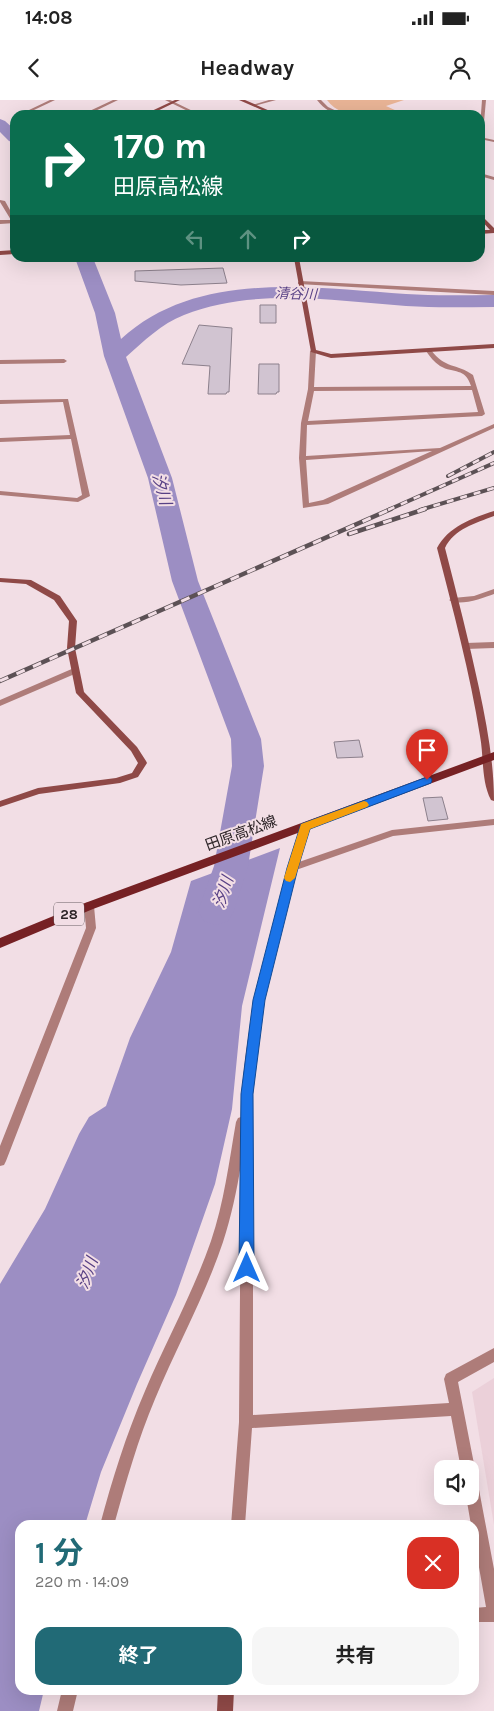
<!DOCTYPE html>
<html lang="ja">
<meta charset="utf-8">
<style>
body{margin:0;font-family:Karla,"Noto Sans JP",sans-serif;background:#f6f6f6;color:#222;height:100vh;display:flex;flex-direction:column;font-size:19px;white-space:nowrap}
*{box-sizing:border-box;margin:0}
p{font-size:16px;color:#767676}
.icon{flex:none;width:28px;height:28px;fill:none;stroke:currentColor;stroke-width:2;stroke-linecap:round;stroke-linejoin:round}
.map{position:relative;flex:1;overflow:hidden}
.sheet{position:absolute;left:15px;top:1420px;width:464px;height:175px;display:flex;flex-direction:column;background:#fff;border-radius:15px;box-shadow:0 5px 20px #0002}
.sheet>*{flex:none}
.top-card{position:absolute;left:10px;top:10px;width:475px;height:152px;border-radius:15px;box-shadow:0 5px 20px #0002;background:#0b6e4f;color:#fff;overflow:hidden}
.tools{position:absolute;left:434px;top:1360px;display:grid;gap:10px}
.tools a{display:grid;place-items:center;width:45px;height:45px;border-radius:10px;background:#fff;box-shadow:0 5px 20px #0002;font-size:25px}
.pin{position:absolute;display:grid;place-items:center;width:42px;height:42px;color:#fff;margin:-51px -21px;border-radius:50% 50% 50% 0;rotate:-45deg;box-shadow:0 0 5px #0007}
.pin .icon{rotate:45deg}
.me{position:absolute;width:55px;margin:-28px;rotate:0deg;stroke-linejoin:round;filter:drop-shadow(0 0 4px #0008)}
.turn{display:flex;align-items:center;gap:18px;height:105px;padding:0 20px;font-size:22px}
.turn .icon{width:65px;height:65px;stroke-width:2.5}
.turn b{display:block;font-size:35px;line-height:42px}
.lanes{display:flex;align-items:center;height:48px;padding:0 20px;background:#0003;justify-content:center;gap:25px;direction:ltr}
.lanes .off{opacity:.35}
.round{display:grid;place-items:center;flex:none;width:52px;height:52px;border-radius:15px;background:#f6f6f6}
.headline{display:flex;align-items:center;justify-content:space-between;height:85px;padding:0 20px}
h1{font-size:30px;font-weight:700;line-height:38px;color:#216a76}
.action{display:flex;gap:10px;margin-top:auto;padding:10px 20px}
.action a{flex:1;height:58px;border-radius:15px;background:#216a76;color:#fff;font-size:20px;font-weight:700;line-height:58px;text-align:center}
.action a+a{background:#f6f6f6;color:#222}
.status{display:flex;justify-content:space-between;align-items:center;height:35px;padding:0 25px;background:#fff;direction:ltr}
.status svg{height:14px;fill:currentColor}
header{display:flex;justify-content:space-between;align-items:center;height:65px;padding:0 20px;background:#fff;font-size:22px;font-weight:700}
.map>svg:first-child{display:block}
</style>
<div class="status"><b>14:08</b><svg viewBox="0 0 49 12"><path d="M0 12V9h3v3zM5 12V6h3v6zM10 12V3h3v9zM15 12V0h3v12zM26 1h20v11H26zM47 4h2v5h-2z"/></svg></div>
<header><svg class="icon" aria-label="back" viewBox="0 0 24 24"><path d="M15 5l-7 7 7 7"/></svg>Headway<svg class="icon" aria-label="person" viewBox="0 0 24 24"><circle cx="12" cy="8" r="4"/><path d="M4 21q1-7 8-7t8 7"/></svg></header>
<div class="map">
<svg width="494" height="1611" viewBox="0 0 494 1611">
<rect width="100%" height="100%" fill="#f2dee5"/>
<!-- built -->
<path fill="#ebd0d9" d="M 494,1278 L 494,1425 L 472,1292 Z"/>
<!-- green -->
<path fill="#e9b496" d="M 327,0 L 404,0 L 386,6 L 397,11 C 376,18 341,20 327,0 Z"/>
<!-- water -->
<path fill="#9c8ec3" d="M 280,748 L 242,906 L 232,1009 L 215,1084 L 176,1195 L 137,1284 L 101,1372 L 85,1425 L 20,1425 L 20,1590 L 44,1590 L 39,1611 L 0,1611 L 0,1184 L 45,1109 L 79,1034 L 89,1017 L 106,1006 L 130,938 L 171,852 L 191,781 Z"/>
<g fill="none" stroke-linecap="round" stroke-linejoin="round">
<!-- river -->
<path fill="#9c8ec3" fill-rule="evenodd" d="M 0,19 L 5,21 L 15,30 L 15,43 L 9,41 L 0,32 Z
M 75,158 L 93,158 L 115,213 L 121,239 C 198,169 311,188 406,194 C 435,196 465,195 494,195 L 494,207 C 465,207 436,208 406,206 C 334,201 254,187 184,215 C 161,224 144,241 126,257 L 172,378 L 198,481 L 261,639 L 264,666 L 248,766 L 234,811 L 228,821 L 216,825 L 204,821 L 198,811 L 214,766 L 232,666 L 231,639 L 172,481 L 148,378 L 104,256 L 95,213 Z"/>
</g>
<!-- building -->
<path fill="#d1c4d1" stroke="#8c808c" d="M 223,168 L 227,183 L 181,185 L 135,181 L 135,171 Z
M 260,205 L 276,205 L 276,223 L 260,223 Z
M 199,225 L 232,228 L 229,292 L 227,292 L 226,294 L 208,294 L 210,266 L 182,264 Z
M 259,264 L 279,264 L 279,292 L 277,292 L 276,294 L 258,294 Z
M 359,640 L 363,657 L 337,658 L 334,642 Z
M 442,697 L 448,719 L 428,721 L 423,698 Z"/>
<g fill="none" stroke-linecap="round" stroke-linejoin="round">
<!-- street -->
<path fill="#ae7c79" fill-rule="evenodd" d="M 50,0 L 55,0 L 34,10 L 37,15 L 33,15 L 29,10 Z
M 113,0 L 118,0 L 87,15 L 81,15 Z
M 165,0 L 170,0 L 201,15 L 196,15 Z
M 269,0 L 276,0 L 254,6 L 252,5 Z
M 317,0 L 321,0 L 328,7 L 345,15 C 333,15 324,9 317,0 Z
M 482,0 L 486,0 L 484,22 L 480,27 Z
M 480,37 L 494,40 L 494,42 L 480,39 Z
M 480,73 L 494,77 L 494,80 L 480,76 Z
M 0,100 L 5,101 L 15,119 L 15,123 L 0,124 L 0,120 L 11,120 L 0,102 Z
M 300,181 L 494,191 L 494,195 L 298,184 L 298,182 Z
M 313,249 L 316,251 L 314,287 L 471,286 C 465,267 454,274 440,266 C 434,262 430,257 426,251 L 431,250 C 445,269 456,263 473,275 L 485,314 L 482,316 L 307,325 L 306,356 L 440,348 L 494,324 L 494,328 L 328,404 L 303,408 L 299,358 L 301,323 L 308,289 L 310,251 ZM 472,290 L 478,312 L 308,321 L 314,291 ZM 432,351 L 323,400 L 309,403 L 306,360 Z
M 0,260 L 64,259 L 67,261 L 64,263 L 0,264 Z
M 68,299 L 90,396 L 78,402 L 0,395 L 0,391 L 77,398 L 82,395 L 71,339 L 0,342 L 0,338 L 70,335 L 63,302 L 0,304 L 0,300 Z
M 494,489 L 494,494 C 483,498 459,507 449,500 L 453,498 L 474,496 Z
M 494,542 L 494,548 L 466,549 L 462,546 L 466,543 Z
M 74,568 L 78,571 L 77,573 L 0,606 L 0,600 Z
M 494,719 L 494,725 L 393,736 L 296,770 L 264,901 L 253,994 L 253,1315 L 449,1303 L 444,1279 L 446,1274 L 494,1248 L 494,1262 L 458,1282 L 475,1369 L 473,1373 L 477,1379 L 494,1469 L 494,1522 L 474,1522 L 474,1508 L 486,1507 L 474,1439 L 474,1425 L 471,1425 L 466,1396 L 470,1396 L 470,1369 L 461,1369 L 451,1316 L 252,1328 L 245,1425 L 231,1425 L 239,1322 L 241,1064 C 237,1090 231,1117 223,1142 C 205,1196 177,1246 155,1299 C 138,1339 126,1382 114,1425 L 100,1425 C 112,1380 126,1335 145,1291 C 166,1241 193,1193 211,1141 C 224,1103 229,1062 236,1022 L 238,1018 L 241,1017 C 242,957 254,898 269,841 C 278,802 288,765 300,727 L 305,724 L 310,727 L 299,762 L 392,730 Z
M 89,802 L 93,803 L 94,806 L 96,828 L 6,1061 L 4,1065 L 0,1066 L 0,1046 L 86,828 L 84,806 L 85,803 Z
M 62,1590 L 78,1590 L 73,1611 L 57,1611 Z"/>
<!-- secondary -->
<path fill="#8f4947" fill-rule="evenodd" d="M 175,0 L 180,0 L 149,15 L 143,15 Z
M 239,0 L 245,0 L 279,15 L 273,15 Z
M 480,114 L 494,128 L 494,133 L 480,134 L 480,130 L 490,130 L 480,119 Z
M 15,150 L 15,154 L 0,155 L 0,151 Z
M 294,158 L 299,158 L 316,250 L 331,254 L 494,244 L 494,248 L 331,258 L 311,252 Z
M 494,411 L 494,416 C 476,423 454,429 445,448 C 457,495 469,541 479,588 C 487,626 494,663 494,701 L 491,700 C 481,681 484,657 480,636 C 470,573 453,510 437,448 C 448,427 472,418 494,411 Z
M 0,478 L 31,480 L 60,496 L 77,521 L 75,548 L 84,592 L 137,647 L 146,661 L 147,663 L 138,677 L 120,683 L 39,694 L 0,707 L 0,701 L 38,688 L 116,678 L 132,673 L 138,663 L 131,651 L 76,593 L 67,548 L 69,521 L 54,500 L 26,484 L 0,482 Z
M 218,1590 L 234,1590 L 233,1611 L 217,1611 Z"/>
<!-- primary -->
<path fill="#762124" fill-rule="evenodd" d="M 494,652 L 494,660 L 93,809 L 0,848 L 0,838 L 85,803 Z"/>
<!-- rail-far1 casing -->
<g stroke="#5c5155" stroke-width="4">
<path id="rail-far1" d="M 448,376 L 494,352
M 388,410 L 494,363
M 420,410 L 494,388"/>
</g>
<!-- rail casing -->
<g stroke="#5c5155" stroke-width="4.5">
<path id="rail" d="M 349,434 L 425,409
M 0,581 L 391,409"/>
</g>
<!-- rail-far1 -->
<use href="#rail-far1" stroke="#f2dee5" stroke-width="2.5" stroke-dasharray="7" stroke-linecap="butt"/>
<!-- rail -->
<use href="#rail" stroke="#f2dee5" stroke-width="3" stroke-dasharray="9" stroke-linecap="butt"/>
</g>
<!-- route -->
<path fill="#1a73e8" stroke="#114b97" d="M 427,677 L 431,678 L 432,680 L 431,683 L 310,729 L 298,768 L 265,900 L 253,994 L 254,1168 L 252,1172 L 247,1175 L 242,1172 L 239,1168 L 241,994 L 253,900 L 287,768 L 300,727 L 301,724 Z"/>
<!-- slow -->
<path fill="#f59e0b" d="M 364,701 L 367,702 L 369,705 L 367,707 L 310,729 L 295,778 L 290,782 L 286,781 L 284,778 L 301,724 Z"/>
<g text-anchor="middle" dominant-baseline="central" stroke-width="4" stroke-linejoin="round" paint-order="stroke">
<!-- far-water labels -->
<g font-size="14" font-style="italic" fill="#584185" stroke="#f2dee5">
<text transform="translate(296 194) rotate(2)">清谷川</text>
</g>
<!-- shield labels -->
<rect fill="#f2dee5" stroke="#675c60" stroke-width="1" x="54" y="802.5" width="30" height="23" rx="4"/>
<g font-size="14" font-weight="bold" fill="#2c2427">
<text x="69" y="814">28</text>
</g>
<!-- street labels -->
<g font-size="15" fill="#2c2427" stroke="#f2dee5">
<text transform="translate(241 733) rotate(-20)">田原高松線</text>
</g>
<!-- water labels -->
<g font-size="16" font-style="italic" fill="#584185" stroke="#f2dee5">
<text transform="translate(162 389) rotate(75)">汐川</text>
<text transform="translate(223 792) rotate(-72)">汐川</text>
<text transform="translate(87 1173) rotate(-70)">汐川</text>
</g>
</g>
</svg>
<div class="tools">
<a><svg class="icon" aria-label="sound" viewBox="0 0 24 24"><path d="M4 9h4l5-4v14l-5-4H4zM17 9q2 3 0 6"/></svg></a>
</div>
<div class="pin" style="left:427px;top:680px;background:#d93025"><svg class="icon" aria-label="arrive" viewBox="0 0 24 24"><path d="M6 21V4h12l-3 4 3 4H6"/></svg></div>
<svg class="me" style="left:247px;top:1168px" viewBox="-20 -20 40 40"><path d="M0-17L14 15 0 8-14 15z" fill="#1a73e8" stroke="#fff" stroke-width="4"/></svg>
<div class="top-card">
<div class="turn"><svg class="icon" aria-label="right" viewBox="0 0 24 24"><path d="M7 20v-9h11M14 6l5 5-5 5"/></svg><div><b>170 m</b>田原高松線</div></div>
<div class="lanes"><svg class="icon off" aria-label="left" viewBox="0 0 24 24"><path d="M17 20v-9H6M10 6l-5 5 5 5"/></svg><svg class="icon off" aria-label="ahead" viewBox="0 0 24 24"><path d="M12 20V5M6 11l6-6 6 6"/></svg><svg class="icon" aria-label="right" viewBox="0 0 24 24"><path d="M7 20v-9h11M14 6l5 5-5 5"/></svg></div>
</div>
<section class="sheet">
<div class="headline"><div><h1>1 分</h1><p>220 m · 14:09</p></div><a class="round" style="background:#d93025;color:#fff"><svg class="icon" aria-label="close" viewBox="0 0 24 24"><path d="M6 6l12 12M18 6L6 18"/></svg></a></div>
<div class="action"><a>終了</a><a>共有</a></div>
</section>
</div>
